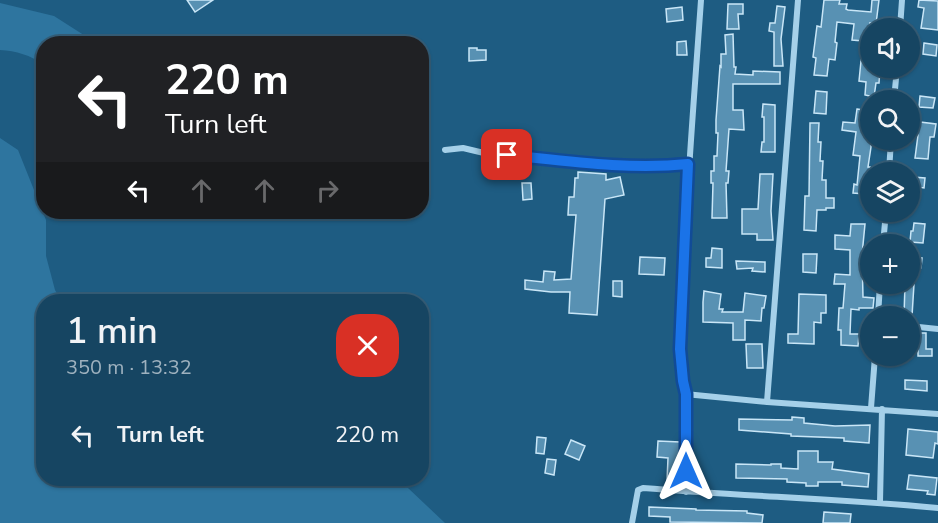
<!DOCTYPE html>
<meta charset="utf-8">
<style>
body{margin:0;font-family:"Nunito Sans",sans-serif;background:#1f4c68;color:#f1f3f6;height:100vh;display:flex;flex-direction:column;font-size:22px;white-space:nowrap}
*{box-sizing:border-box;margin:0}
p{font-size:20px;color:#9eb1be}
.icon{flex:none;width:33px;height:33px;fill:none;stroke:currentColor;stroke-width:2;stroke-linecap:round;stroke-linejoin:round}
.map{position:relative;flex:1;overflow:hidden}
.panel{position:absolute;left:36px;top:294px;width:393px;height:192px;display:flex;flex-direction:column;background:#164562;border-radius:24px;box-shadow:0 2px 4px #0004,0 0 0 2px #355d77}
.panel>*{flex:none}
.hud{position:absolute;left:36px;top:36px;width:393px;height:183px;border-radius:24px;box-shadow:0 2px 4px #0004,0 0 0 2px #355d77;background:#202124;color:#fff;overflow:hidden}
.fabs{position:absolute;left:860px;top:18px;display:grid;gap:12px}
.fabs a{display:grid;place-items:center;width:60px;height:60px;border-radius:50%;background:#164562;box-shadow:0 2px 4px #0004,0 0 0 2px #355d77;font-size:30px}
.pin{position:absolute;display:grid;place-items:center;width:51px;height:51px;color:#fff;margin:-26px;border-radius:12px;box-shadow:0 3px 9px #0006}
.me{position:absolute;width:66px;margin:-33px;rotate:0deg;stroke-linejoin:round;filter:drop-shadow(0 0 4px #0008)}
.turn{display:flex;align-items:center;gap:21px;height:126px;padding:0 30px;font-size:27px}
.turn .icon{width:78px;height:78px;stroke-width:2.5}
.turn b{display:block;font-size:42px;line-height:51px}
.lanes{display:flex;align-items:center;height:57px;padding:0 30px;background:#0003;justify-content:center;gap:30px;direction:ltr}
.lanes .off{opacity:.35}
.round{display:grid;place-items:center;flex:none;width:63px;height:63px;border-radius:24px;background:#1f4c68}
.headline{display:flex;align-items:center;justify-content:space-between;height:102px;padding:0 30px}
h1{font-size:36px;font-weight:600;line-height:45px}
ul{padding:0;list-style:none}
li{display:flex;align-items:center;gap:18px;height:78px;padding:0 30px}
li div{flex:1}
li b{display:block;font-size:22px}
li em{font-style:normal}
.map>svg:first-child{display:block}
</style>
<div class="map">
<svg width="938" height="523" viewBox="0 0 938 523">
<rect width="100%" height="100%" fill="#1e5c82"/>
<!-- green -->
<path fill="#2e759f" d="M 0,3 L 54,16 L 90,39 L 105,43 L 44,44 L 43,65 C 31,55 16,51 0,50 Z
M 0,138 L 18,150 L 46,220 L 46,256 L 55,290 L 61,301 L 44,302 L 44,478 L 390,479 L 408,488 L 445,523 L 0,523 Z"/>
<!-- building -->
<path fill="#5891b3" stroke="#c9e6f7" stroke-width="1.5" d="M 187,0 L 213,0 L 195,12 Z
M 824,0 L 840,0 L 839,4 L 847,4 L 846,9 L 848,10 L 871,12 L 872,0 L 879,0 L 876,24 L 870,23 L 870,68 L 880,69 L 879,83 L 876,83 L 874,97 L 865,95 L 866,82 L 859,81 L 863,41 L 852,40 L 854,24 L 837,22 L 835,42 L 837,43 L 835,60 L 829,59 L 827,76 L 814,75 L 816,58 L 813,57 L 817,26 L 821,27 Z
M 919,0 L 938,1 L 938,30 L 921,28 L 924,8 L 918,7 Z
M 728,4 L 743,4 L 743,14 L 738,14 L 739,29 L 727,29 Z
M 777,6 L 785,7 L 781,39 L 783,66 L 774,66 L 774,32 L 769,31 L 770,23 L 775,23 Z
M 682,7 L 683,20 L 667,22 L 666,9 Z
M 733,34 L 734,67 L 736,67 L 735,74 L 753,75 L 753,71 L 780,72 L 780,84 L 733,84 L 733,110 L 743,110 L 744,130 L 729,129 L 726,171 L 729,171 L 728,183 L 726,183 L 727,218 L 712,218 L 713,183 L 711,183 L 711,171 L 714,171 L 714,156 L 717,156 L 718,133 L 716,133 L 716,120 L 720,66 L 721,67 L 721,54 L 726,54 L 725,35 Z
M 686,41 L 687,55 L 677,55 L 677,42 Z
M 924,43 L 937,45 L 936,56 L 923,54 Z
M 469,48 L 477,48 L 477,50 L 486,50 L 486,60 L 469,61 Z
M 816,91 L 827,92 L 826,114 L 814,113 Z
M 920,96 L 935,98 L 933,108 L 919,107 Z
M 763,104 L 775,105 L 775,152 L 761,152 L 762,142 L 764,142 L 764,117 L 762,117 Z
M 857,109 L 870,111 L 871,147 L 868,167 L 870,167 L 870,175 L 867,175 L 865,194 L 853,193 L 854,184 L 857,185 L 860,156 L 853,155 L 856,132 L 842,130 L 843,122 L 855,123 Z
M 912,121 L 936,124 L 934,137 L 930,137 L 928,159 L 915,158 L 918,135 L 911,135 Z
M 810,123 L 819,123 L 818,142 L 821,142 L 820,161 L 823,161 L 822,180 L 826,180 L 826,198 L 834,198 L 834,208 L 826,208 L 826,210 L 817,210 L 816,231 L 804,230 L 805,196 L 809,196 Z
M 578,172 L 606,174 L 606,180 L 620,177 L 624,195 L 605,199 L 597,315 L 569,313 L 570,292 L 551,292 L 525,289 L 525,280 L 543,282 L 544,271 L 555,272 L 554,280 L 571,279 L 576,215 L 568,215 L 569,197 L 574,197 L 575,178 L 578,178 Z
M 760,174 L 773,174 L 771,211 L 773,240 L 757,240 L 757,234 L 742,234 L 742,209 L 758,209 Z
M 913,177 L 925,178 L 924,188 L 912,186 Z
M 522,183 L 531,183 L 532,199 L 523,200 Z
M 914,223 L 925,224 L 923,243 L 910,242 L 911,231 L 913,231 Z
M 851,224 L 865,224 L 862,255 L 863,297 L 874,298 L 873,308 L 859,308 L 859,310 L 851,309 L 850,334 L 859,334 L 858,346 L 841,345 L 841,330 L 838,330 L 839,308 L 843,308 L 845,284 L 834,284 L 835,274 L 850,275 L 850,250 L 835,249 L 835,235 L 850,236 Z
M 712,248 L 722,249 L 722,268 L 706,267 L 706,258 L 711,258 Z
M 803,254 L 817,254 L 816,273 L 803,272 Z
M 640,257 L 665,258 L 664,275 L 639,274 Z
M 909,257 L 922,258 L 921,268 L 909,267 Z
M 736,261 L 765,262 L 765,272 L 752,271 L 753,268 L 737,269 Z
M 613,281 L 622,281 L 622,297 L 613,296 Z
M 905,284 L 914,284 L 912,316 L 904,316 Z
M 704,291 L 721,294 L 719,309 L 723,309 L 722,312 L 743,312 L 745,293 L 766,296 L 764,308 L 762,308 L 761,321 L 745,320 L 745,340 L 733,340 L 733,323 L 703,322 L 703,302 Z
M 799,294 L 826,295 L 826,313 L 821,313 L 821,323 L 814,322 L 814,344 L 788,343 L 788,334 L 798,334 Z
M 918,333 L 926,333 L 926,349 L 932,349 L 932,356 L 918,356 Z
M 746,344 L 762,344 L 763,368 L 747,368 Z
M 905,380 L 927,381 L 927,391 L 905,389 Z
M 792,417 L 804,418 L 804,423 L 835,426 L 870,425 L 869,443 L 844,441 L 844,438 L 791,436 L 791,434 L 739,430 L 739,419 L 792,420 Z
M 908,429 L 938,432 L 938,444 L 935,443 L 933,458 L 906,455 Z
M 537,437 L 546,438 L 544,454 L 536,453 Z
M 571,440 L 585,446 L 579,460 L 565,454 Z
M 658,441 L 680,442 L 680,458 L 677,458 L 676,481 L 667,481 L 668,458 L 657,457 Z
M 798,451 L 818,451 L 818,462 L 833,462 L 832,469 L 869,474 L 868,487 L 842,485 L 842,482 L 818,482 L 818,486 L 806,486 L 806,483 L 787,482 L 787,479 L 736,478 L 736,464 L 771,465 L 771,464 L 781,464 L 781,468 L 798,469 Z
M 547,459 L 556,460 L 554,475 L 545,473 Z
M 909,475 L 937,478 L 935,495 L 927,494 L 928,491 L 907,489 Z
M 649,507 L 696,509 L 696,510 L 747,511 L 747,513 L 763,515 L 762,523 L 670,522 L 670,517 L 649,516 Z
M 824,512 L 851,514 L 850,523 L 823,523 Z"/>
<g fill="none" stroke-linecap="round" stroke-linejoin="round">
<!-- street -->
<path stroke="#a5d0e9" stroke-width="6" d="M 900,28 L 902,0
M 894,100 L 897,68
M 445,150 L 463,148 L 484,153 C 552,160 621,170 688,164
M 889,172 L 891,140
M 883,244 L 886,212
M 878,316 L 880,284
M 909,326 L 938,329
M 685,394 L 767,402 L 938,414
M 767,402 L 798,0
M 871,408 L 875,356
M 686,492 L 685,394 C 676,349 682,302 684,257 C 688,171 695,86 701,0
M 880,502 L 882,409
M 632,523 L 638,490 L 643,488 C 741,496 840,499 938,508"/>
</g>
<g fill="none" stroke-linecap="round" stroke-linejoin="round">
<!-- route casing -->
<g stroke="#114b97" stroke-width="15">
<path id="route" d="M 507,155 C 567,161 628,170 688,164 L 680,349 L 683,381 L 686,394 L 686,471"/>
</g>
<!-- route -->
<use href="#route" stroke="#1a73e8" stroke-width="10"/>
</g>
</svg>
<div class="fabs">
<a><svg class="icon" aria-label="sound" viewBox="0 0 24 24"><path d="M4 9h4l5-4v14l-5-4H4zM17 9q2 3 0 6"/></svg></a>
<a><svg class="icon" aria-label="search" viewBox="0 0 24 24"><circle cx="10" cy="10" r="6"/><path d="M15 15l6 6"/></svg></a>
<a><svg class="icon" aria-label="layers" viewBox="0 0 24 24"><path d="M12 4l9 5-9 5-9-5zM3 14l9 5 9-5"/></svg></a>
<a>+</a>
<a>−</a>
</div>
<div class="pin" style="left:507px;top:155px;background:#d93025"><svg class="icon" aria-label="arrive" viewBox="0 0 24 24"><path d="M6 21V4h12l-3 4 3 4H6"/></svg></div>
<svg class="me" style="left:686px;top:471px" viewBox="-20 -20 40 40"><path d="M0-17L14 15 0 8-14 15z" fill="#1a73e8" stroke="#fff" stroke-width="4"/></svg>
<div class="hud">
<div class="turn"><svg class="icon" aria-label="left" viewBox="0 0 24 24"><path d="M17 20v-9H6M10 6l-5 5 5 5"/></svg><div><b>220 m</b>Turn left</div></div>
<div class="lanes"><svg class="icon" aria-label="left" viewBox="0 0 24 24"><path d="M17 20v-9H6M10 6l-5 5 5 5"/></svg><svg class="icon off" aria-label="ahead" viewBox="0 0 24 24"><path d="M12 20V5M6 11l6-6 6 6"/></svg><svg class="icon off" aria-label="ahead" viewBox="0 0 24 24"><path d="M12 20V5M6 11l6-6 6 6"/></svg><svg class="icon off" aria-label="right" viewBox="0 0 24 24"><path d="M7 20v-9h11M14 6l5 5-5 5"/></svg></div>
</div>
<section class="panel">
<div class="headline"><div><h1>1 min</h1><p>350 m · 13:32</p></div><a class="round" style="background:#d93025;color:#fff"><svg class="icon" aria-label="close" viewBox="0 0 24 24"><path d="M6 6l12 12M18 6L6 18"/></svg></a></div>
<ul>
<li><svg class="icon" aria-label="left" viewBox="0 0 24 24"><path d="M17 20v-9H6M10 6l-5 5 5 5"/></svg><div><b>Turn left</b></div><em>220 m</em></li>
</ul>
</section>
</div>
